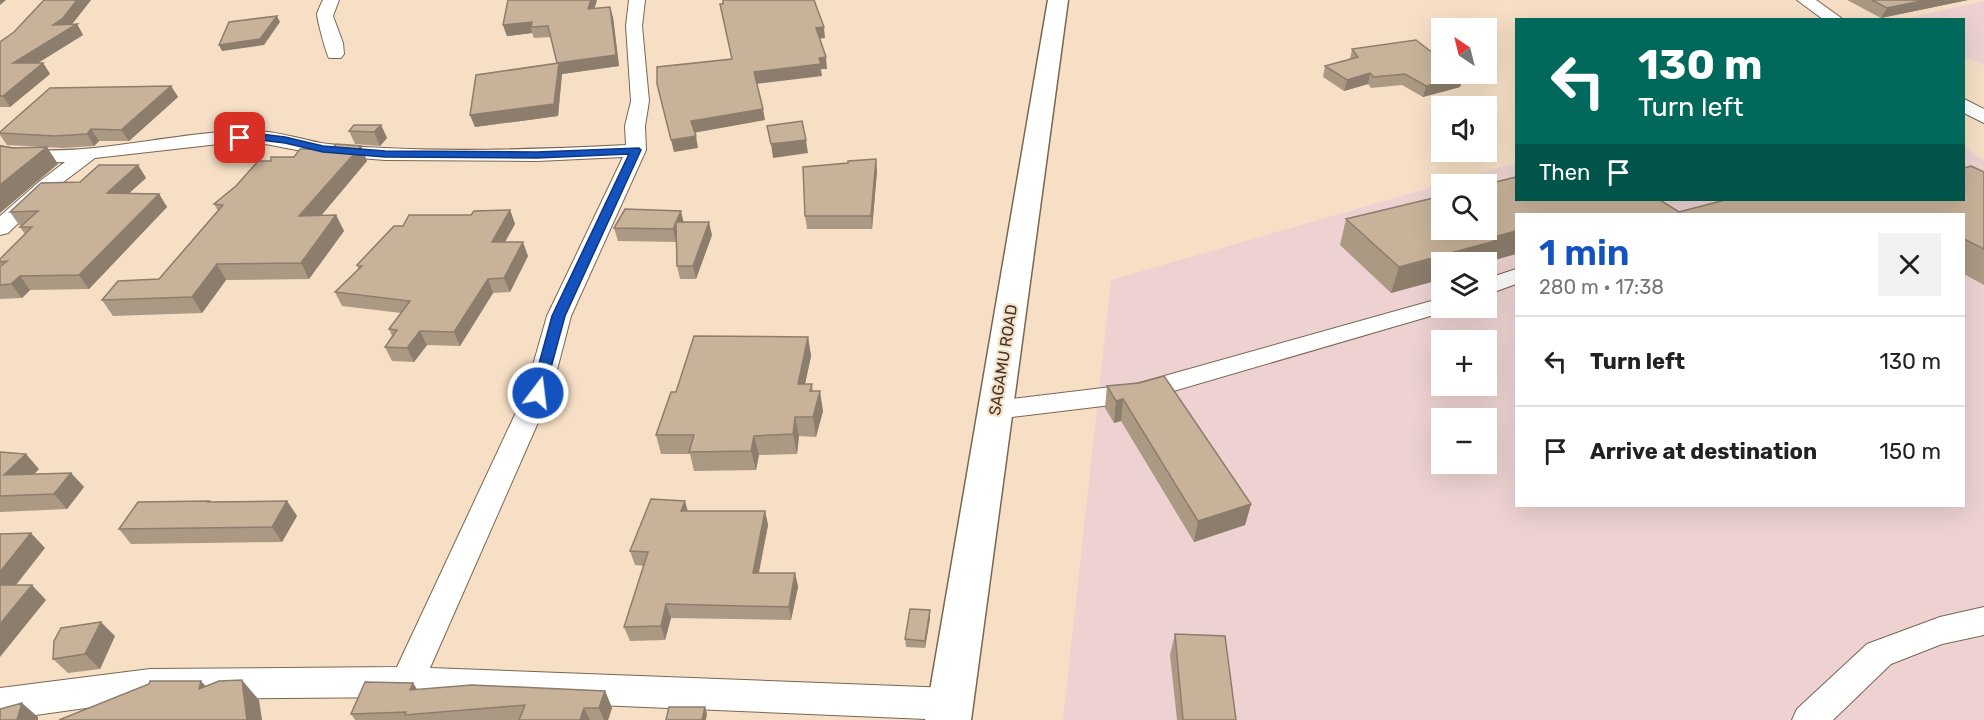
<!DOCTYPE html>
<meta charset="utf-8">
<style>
body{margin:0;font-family:Rubik,sans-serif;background:#f2f2f2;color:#222;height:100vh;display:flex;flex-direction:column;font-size:22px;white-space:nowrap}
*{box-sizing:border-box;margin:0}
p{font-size:20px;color:#767676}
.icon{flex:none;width:33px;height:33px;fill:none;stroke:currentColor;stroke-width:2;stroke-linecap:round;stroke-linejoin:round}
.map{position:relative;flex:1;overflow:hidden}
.drawer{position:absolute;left:1515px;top:213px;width:450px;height:294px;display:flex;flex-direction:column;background:#fff;border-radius:0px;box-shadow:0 6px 24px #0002}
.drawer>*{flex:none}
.hud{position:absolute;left:1515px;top:18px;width:450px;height:183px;border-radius:0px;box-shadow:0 6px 24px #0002;background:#00695c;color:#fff;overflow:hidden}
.needle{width:39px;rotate:325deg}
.controls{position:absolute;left:1431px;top:18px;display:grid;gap:12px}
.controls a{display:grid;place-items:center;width:66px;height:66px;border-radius:0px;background:#fff;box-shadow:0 6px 24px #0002;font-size:30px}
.pin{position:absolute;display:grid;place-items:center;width:51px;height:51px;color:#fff;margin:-26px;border-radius:12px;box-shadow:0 3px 9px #0006}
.me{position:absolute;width:66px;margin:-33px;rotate:15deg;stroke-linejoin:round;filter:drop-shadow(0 0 4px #0008)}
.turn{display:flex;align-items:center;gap:21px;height:126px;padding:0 24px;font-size:27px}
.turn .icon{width:78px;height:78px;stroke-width:2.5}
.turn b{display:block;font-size:42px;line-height:51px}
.then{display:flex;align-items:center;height:57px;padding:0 24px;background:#0003;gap:12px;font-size:22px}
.round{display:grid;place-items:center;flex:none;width:63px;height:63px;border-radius:0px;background:#f2f2f2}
.headline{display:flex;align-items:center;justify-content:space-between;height:102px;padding:0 24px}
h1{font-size:36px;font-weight:600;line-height:45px;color:#1453bf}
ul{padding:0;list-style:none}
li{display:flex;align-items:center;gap:18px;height:90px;padding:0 24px;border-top:2px solid #e0e0e0}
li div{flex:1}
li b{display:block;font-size:22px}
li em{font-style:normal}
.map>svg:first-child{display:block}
</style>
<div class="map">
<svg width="1984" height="720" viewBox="0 0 1984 720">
<rect width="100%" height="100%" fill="#f6dfc5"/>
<!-- industrial -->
<path fill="#edd2d1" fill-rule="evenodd" d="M 1984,1 L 1984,65 L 1964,57 L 1964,20 L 1903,19 Z
M 1964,147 L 1984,160 L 1984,720 L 1063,720 L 1111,280 L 1516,163 L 1516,200 L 1964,200 ZM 1442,184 L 1486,184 L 1486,230 L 1442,230 ZM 1516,214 L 1964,214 L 1964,506 L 1516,506 ZM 1442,262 L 1486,262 L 1486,308 L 1442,308 ZM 1442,340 L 1486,340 L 1486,386 L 1442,386 ZM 1442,418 L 1486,418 L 1486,464 L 1442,464 Z"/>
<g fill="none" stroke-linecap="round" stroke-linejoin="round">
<!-- minor casing -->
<g stroke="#7a6650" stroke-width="2">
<path id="minor" d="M 323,0 L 339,0 L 333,16 L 343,43 L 344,54 L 341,58 L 329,58 C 326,53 317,19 317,14 C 318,10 321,4 323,0 Z
M 629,0 L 645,0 L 642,26 L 649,101 L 645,126 L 646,150 L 571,316 L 551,393 L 430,668 L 950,688 L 962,693 L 967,704 L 962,715 L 950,720 L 407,697 L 150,699 L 0,720 L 0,688 L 150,669 L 397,667 L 525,393 L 547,316 L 623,157 L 537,161 L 385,160 L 323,155 L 260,143 L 219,144 L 95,158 L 54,189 L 8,233 L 0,235 L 0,216 L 40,181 L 65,162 L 25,163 L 0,158 L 0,146 C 81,162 174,129 258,131 C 280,132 300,139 321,143 C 341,146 364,147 384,148 C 465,152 546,149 626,145 L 625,126 L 631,101 L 626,26 Z
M 1797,0 L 1816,0 L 1844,20 L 1824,20 Z
M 1964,99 L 1984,109 L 1984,123 L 1964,113 Z
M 1516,269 L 1516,284 L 1486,295 L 1486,279 Z
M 1442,298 L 1442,308 L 1452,308 L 1451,310 L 1136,402 L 995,419 L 986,417 L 982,410 L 986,403 L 995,401 L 1136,384 Z
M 1984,607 L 1984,635 L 1942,644 L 1891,664 L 1833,720 L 1792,720 L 1797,709 L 1867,644 L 1940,617 Z"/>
</g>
<!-- highway casing -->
<g stroke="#7a6650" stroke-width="3">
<path id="highway" d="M 1048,0 L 1068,0 L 971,720 L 925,720 Z"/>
</g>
<!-- minor -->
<use href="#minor" fill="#fff" fill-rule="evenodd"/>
<!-- highway -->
<use href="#highway" fill="#fff" fill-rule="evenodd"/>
</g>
<!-- wall -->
<path fill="#ac9984" d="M 91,0 L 72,24 L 77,24 L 83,35 L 38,63 L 43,63 L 50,74 L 10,107 L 0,107 L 0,42 Z
M 597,0 L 594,9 L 613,17 L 619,66 L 562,74 L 558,116 L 475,127 L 470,115 L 558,64 L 551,37 L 534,38 L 532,33 L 507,36 L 503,25 Z
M 1847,0 L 1968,0 L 1881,18 Z
M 1352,49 L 1460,87 L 1423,97 L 1402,85 L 1371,88 L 1368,84 L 1344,91 L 1323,77 L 1325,66 L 1350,59 Z
M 171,86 L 178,97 L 129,141 L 99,141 L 94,146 L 63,148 L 7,145 L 0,135 L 0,132 Z
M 381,125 L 387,138 L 380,146 L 355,144 L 349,131 Z
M 361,146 L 367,161 L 321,216 L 336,215 L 344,231 L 309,279 L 226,280 L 202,313 L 113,316 L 102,300 L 159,279 L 218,211 L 214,204 L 271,161 L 332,149 Z
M 876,159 L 877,171 L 872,229 L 807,229 L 805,216 Z
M 138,165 L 146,178 L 129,193 L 159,194 L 167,207 L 89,289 L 30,290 L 22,298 L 0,299 L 0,267 L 1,266 L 0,265 L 0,259 L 25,234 L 20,227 L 22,225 L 19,225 L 10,212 L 80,182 Z
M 1984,172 L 1984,285 L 1964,274 L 1964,214 L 1516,214 L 1516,254 L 1487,262 L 1486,264 L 1486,262 L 1442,262 L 1442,279 L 1391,293 L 1340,245 L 1346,219 L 1431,198 L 1433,193 L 1488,184 L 1679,212 Z
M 510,210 L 515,224 L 505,242 L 528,256 L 510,292 L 493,293 L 460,346 L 427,345 L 414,362 L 392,361 L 385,347 L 392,336 L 389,329 L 401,313 L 342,306 L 335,292 L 358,269 L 357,265 L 403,226 L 471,215 Z
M 684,222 L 712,235 L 696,279 L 680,279 L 677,266 L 676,241 L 676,242 L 618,241 L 614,228 Z
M 808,337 L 811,356 L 805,384 L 812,384 L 813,391 L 823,411 L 816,437 L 799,436 L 797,454 L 759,455 L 756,470 L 694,471 L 690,454 L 661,454 L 656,435 L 676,392 Z
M 1107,386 L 1251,504 L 1245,525 L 1194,542 L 1121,421 L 1114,423 L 1105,408 Z
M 0,452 L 39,469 L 34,474 L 71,473 L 84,487 L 67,509 L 0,512 Z
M 209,501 L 210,502 L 287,501 L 297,516 L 282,542 L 131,544 L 119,529 Z
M 688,511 L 765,511 L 768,525 L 759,573 L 795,573 L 798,587 L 791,620 L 671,618 L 665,640 L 630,641 L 624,627 L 644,566 L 635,565 L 630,551 Z
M 930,610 L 930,618 L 925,648 L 906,647 L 905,639 Z
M 1175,634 L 1236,720 L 1177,720 L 1170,655 Z
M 115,636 L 100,669 L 68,673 L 53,659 Z
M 417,690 L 605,691 L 612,708 L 608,720 L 355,720 L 351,714 Z"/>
<!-- shaded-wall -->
<path fill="#8c7d6c" d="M 0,0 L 6,0 L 0,5 Z
M 77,0 L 91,0 L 69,28 L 53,25 Z
M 591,0 L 597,0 L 591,20 L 588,9 Z
M 1925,0 L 1968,0 L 1881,18 L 1887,8 Z
M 610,7 L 613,17 L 619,66 L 562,74 L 558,116 L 475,127 L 470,115 L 559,67 L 557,63 Z
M 277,16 L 280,22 L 264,45 L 222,51 L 219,45 Z
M 532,22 L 531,27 L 532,33 L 507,36 L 503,25 Z
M 77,24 L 83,35 L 20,74 L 13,63 Z
M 824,27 L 825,38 L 817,39 L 816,28 Z
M 826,57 L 827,69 L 821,69 L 822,76 L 756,84 L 754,72 Z
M 43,63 L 50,74 L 10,107 L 3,96 Z
M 1370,73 L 1368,84 L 1344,91 L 1347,80 Z
M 1464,77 L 1460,87 L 1423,97 L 1426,86 Z
M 171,86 L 178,97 L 129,141 L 121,130 Z
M 763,109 L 765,120 L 693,133 L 691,121 Z
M 381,125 L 387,138 L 380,146 L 374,132 Z
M 91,129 L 99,141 L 94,146 L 87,134 Z
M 696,136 L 698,148 L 674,152 L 671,140 Z
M 806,140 L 808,153 L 773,158 L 771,144 Z
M 361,146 L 367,161 L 307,232 L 299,216 Z
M 47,147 L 58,164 L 0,213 L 0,185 Z
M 876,159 L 877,171 L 872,229 L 871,216 Z
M 138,165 L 146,178 L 115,206 L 107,193 Z
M 159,194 L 167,207 L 89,289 L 79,275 Z
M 510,210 L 515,224 L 497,256 L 492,242 Z
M 681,211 L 684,224 L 676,222 Z
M 336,215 L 344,231 L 309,279 L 301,263 Z
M 676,222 L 679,235 L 676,242 L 673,229 Z
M 709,222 L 712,235 L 696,279 L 693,266 Z
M 1516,231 L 1516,254 L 1487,262 L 1486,264 L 1486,262 L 1442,262 L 1442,279 L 1391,293 L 1399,267 L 1490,238 Z
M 523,242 L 528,256 L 510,292 L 504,278 Z
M 217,264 L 226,280 L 202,313 L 192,297 Z
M 20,276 L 30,290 L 22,298 L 11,284 Z
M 488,279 L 493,293 L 460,346 L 454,332 Z
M 420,331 L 427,345 L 414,362 L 407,348 Z
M 808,337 L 811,356 L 801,403 L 798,384 Z
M 820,391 L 823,411 L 816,437 L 813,417 Z
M 1123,399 L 1121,421 L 1114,423 L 1116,401 Z
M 795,417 L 799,436 L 797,454 L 793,434 Z
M 754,436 L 759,455 L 756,470 L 751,451 Z
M 26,454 L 39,469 L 18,490 L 4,475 Z
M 71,473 L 84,487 L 67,509 L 54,494 Z
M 287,501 L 297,516 L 282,542 L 272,527 Z
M 685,501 L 689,515 L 681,511 Z
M 1251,504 L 1245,525 L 1194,542 L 1198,521 Z
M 765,511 L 768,525 L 756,586 L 753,573 Z
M 31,533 L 45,548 L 5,599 L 0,594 L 0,572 Z
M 795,573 L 798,587 L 791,620 L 789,607 Z
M 32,585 L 46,600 L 0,657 L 0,624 Z
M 666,604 L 671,618 L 665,640 L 661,626 Z
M 930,610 L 930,618 L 925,648 L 925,641 Z
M 101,622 L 115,636 L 100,669 L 85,654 Z
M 242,680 L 259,700 L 262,720 L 247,720 Z
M 201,681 L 219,701 L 199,689 Z
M 413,683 L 424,700 L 410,690 Z
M 605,691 L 612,708 L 608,720 L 604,720 L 599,708 Z
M 22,703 L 38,717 L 38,720 L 17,720 Z
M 705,707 L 707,714 L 706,720 L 702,720 Z
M 584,708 L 590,720 L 580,720 Z"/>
<!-- building -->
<path fill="#c8b29a" stroke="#8c7d6c" stroke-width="1.5" d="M 44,0 L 77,0 L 63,18 L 53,25 L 77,24 L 13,63 L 43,63 L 3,96 L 0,96 L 0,42 L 14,32 Z
M 508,0 L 591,0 L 588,9 L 610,7 L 616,55 L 557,63 L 548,26 L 531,27 L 532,22 L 503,25 Z
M 723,0 L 814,0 L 824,27 L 816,28 L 826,57 L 819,58 L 821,64 L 754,72 L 763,109 L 691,121 L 696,136 L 671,140 L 657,84 L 657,67 L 732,59 L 720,4 L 723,4 Z
M 1872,0 L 1925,0 L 1887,8 Z
M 277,16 L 260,39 L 219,45 L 229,22 Z
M 1416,40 L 1442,60 L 1442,74 L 1460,74 L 1464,77 L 1426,86 L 1405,74 L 1374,77 L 1370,73 L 1347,80 L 1325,66 L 1358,57 L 1352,49 Z
M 559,63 L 554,104 L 470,115 L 476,75 Z
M 171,86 L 121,130 L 91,129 L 87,134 L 55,136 L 0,133 L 0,132 L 50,88 Z
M 802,121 L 806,140 L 771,144 L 767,126 Z
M 354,125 L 381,125 L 374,132 L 349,131 Z
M 336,144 L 361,146 L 299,216 L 336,215 L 301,263 L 217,264 L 192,297 L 102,300 L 118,281 L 159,279 L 223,205 L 214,204 L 236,186 L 258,161 L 271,161 L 271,157 L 294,157 L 300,149 L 332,149 Z
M 0,146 L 13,148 L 47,147 L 0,185 Z
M 876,159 L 871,216 L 805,216 L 803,167 L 848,163 L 848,161 Z
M 99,165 L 138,165 L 107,193 L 159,194 L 79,275 L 20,276 L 11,284 L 0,285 L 0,267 L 7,261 L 0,262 L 0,259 L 32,227 L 20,227 L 38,211 L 10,212 L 41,183 L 80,182 Z
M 1971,166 L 1984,172 L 1984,249 L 1964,239 L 1964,214 L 1516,214 L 1516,231 L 1490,238 L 1495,241 L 1399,267 L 1346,219 L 1438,197 L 1433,193 L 1442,191 L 1442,230 L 1486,230 L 1486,184 L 1466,184 L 1483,180 L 1488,184 L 1516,177 L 1516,200 L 1660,200 L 1679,212 L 1725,200 L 1964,200 L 1964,168 Z
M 625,209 L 681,211 L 676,222 L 709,222 L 693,266 L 677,266 L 676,222 L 673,229 L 614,228 Z
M 510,210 L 492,242 L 523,242 L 504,278 L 488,279 L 454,332 L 420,331 L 407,348 L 385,347 L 397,330 L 389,329 L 410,301 L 335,292 L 362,266 L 357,265 L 394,226 L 403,226 L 409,215 L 471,215 L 474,211 Z
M 694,336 L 808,337 L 798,384 L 812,384 L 810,391 L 820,391 L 813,417 L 795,417 L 793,434 L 754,436 L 751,451 L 689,452 L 694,435 L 656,435 L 671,392 L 676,392 Z
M 1164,376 L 1251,504 L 1198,521 L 1123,399 L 1116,401 L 1107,386 L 1139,383 Z
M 0,452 L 26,454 L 4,475 L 71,473 L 54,494 L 0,496 Z
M 651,499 L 685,501 L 681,511 L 765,511 L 753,573 L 795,573 L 789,607 L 666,604 L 661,626 L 624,627 L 648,552 L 630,551 Z
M 209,501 L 208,502 L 287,501 L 272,527 L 119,529 L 138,502 Z
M 31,533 L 0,572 L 0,534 Z
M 0,585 L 32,585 L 0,624 Z
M 910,609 L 930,610 L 925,641 L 905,639 Z
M 101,622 L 85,654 L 53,659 L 54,641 L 61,628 Z
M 1175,634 L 1225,636 L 1236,720 L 1183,720 Z
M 242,680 L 247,720 L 59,720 L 149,684 L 150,681 L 201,681 L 199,689 L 219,681 Z
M 365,682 L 413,683 L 410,690 L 472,685 L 605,691 L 599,708 L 584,708 L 580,720 L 519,720 L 525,705 L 405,715 L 406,712 L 351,714 Z
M 22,703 L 17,720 L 0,720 L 0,709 Z
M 669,707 L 705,707 L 702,720 L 666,720 Z"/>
<!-- route -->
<path fill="#1453bf" stroke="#0d367c" stroke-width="1.5" d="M 260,134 L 285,137 L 323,146 L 385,151 L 537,152 L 639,148 L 641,150 L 565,316 L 543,397 L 533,397 L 531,393 L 552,316 L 629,154 L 537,158 L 385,157 L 323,152 L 285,143 L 260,140 L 240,141 L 234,138 L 240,135 Z"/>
<g text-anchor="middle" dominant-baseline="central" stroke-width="4.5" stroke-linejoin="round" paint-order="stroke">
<!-- street labels -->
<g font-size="16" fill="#3e352b" stroke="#f6dfc5">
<text transform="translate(1003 360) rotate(-81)">SAGAMU ROAD</text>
</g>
</g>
</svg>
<div class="controls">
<a><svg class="needle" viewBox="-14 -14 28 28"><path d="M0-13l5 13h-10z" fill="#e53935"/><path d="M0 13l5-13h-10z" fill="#767676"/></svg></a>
<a><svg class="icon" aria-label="sound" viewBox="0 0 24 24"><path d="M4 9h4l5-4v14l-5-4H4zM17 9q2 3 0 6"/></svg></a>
<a><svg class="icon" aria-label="search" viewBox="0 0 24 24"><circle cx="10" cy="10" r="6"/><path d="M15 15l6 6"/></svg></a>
<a><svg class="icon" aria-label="layers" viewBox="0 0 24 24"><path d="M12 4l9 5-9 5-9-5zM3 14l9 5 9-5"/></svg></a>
<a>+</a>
<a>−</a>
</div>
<div class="pin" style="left:240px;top:138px;background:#d93025"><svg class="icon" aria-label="arrive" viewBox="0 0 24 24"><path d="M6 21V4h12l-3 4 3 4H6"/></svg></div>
<svg class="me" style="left:538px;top:393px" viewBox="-20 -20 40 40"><circle r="17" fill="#1453bf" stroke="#fff" stroke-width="3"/><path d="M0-11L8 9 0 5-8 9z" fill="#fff"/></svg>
<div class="hud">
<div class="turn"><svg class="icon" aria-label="left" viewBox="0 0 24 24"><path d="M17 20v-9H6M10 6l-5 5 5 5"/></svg><div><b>130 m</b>Turn left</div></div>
<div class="then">Then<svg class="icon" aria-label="arrive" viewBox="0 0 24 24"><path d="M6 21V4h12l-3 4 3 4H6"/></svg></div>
</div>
<section class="drawer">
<div class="headline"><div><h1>1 min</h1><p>280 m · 17:38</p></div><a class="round"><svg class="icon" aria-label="close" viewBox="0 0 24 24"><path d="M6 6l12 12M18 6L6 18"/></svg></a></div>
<ul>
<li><svg class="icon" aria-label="left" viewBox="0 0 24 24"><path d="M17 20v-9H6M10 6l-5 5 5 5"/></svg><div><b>Turn left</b></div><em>130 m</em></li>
<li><svg class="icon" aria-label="arrive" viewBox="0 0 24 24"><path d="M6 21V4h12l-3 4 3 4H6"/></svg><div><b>Arrive at destination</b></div><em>150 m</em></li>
</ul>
</section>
</div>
